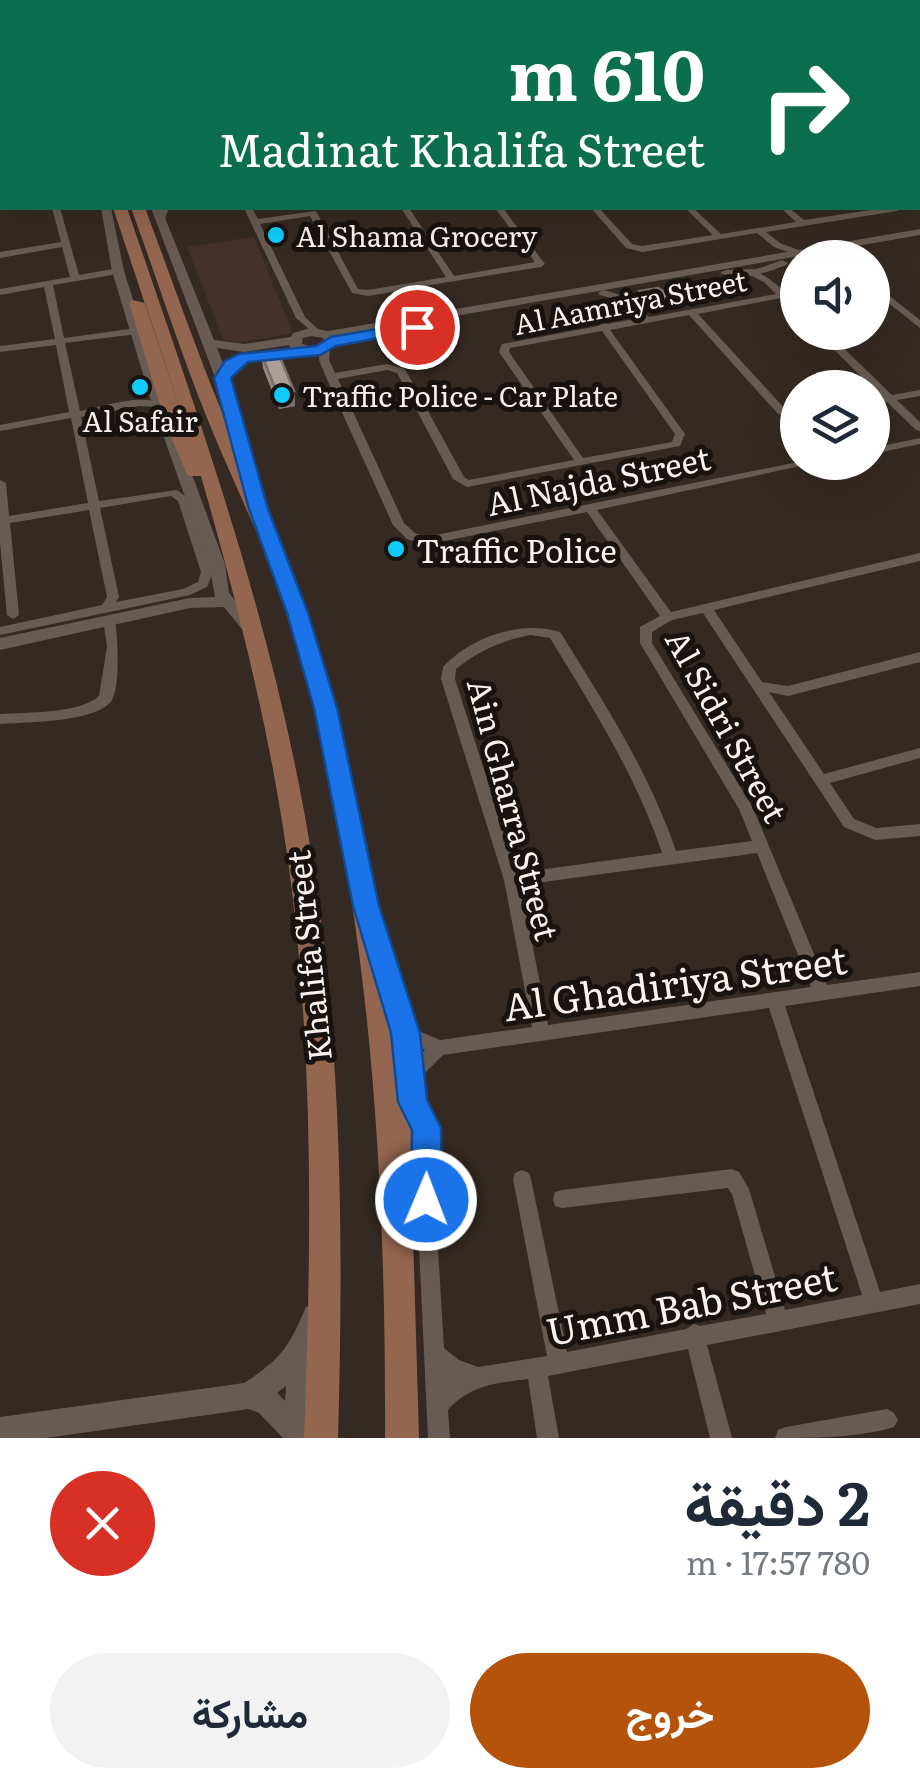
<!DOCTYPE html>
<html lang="ar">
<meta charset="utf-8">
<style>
body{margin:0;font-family:Literata,Vazirmatn,serif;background:#f2f2f3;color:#1f2937;direction:rtl;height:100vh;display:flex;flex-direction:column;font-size:38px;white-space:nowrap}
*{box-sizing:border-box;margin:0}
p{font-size:32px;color:#747a83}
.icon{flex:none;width:55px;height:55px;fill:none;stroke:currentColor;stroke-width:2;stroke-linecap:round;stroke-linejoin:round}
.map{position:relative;height:1438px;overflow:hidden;direction:ltr}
.sheet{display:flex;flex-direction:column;background:#fff;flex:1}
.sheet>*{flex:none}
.top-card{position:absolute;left:0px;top:0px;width:920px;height:210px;box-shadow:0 10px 40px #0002;direction:rtl;background:#0b6e4f;color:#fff;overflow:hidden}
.buttons{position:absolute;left:780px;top:240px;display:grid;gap:20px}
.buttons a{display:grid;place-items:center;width:110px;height:110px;border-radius:50%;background:#fff;box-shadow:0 10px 40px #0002;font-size:50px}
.pin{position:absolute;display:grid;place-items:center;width:85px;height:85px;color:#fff;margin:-42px;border:5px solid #fff;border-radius:50%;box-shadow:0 2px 10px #0007}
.me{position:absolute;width:110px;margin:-55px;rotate:1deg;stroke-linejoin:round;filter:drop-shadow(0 0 8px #0008)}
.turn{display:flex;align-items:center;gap:35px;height:210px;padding:0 50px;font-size:45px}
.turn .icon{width:130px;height:130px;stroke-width:2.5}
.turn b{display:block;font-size:70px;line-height:85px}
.round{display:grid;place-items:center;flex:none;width:105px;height:105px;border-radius:52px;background:#f2f2f3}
.headline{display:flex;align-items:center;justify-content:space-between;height:170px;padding:0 50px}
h1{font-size:60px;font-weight:700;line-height:75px}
.button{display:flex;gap:20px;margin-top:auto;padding:20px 50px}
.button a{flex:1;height:115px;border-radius:60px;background:#b45309;color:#fff;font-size:40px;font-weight:700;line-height:115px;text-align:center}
.button a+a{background:#f2f2f3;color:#1f2937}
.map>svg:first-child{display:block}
</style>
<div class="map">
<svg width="920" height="1438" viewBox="0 0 920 1438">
<rect width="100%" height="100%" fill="#352923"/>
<!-- built -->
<path fill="#443129" d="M 254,237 L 293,333 L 237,343 L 223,339 L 187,247 Z"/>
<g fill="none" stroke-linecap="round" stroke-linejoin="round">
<!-- minor -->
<path fill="#685b54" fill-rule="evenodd" d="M 10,0 L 16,0 L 15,2 L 9,2 Z
M 112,0 L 118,0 L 117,2 L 111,2 Z
M 147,0 L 153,0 L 153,2 L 147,2 Z
M 222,0 L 237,0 L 230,2 L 218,2 Z
M 535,0 L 548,0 L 542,2 L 531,2 Z
M 589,0 L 604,0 L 597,2 L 585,2 Z
M 689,0 L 696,0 L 698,2 L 692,2 Z
M 0,8 L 2,9 L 2,14 L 0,13 Z
M 920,29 L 920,33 L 918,34 L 918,30 Z
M 0,49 L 2,49 L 2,57 L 0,58 Z
M 918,65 L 920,65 L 920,69 L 918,69 Z
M 918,91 L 920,91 L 920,95 L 918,95 Z
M 0,97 L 2,97 L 2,101 L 0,101 Z
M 918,121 L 920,121 L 920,126 L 918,126 Z
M 918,165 L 920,165 L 920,171 L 918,171 Z
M 0,187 L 2,187 L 2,191 L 0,191 Z
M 918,201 L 920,201 L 920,207 L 918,206 Z
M 0,203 L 2,204 L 2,208 L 5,208 L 0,209 Z
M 52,208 L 60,208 L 79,275 L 118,268 L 123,271 L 118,274 L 53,285 L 64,338 L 137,328 L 142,331 L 137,334 L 65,343 L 80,411 C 105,406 140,393 164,404 L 159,407 L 139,406 L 81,417 L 99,501 L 177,490 L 189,499 L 213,572 L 207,587 L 190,595 L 0,635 L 0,627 L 102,605 L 107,597 L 89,510 L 10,523 L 19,615 L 13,619 L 7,615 L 0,543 L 0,480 L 6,483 L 9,516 L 88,503 L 71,418 L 0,431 L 0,425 L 69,412 L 56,345 L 0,352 L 0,346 L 55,339 L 44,287 L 0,295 L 0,289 L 70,277 L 62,247 L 0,258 L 0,252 L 61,242 ZM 171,496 L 178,501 L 201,572 L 198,582 L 183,589 L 116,602 L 119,597 L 100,508 Z
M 244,208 L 252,208 L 258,219 L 316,211 L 358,289 L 368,290 L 446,277 L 401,208 L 409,208 L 454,276 L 535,262 L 495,208 L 503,208 L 545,264 L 541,267 L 412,288 L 423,306 L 444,312 L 444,316 L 441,317 L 416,310 L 404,290 L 368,296 L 352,293 L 310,216 L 260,224 L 305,317 L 321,332 L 316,335 L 296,318 Z
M 591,208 L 599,208 L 632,244 L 642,246 L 713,235 L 685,208 L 693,208 L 721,234 L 796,222 L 781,208 L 789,208 L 804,220 L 884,208 L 901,208 L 897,211 L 766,232 L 780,243 L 801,251 L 802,253 L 798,256 L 774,247 L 757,233 L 642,252 L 626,248 Z
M 845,251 L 851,251 L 850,258 L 841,258 Z
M 826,253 L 837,256 L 838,258 L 823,258 L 823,254 Z
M 751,269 C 770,277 783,290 798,304 L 798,313 L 781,298 L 698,314 L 786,410 L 798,413 L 798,420 L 778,414 L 689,315 L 610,330 L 685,434 L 680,446 L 467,487 L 453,479 L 397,373 L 387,370 L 338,379 L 404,523 L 415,533 L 426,537 L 798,462 L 819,462 L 597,510 L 671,612 L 920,553 L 920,561 L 714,610 L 762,682 L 788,686 L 920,652 L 920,662 L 788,696 L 769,692 L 824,774 L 920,748 L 920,758 L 830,783 L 854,819 L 876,828 L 920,824 L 920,836 L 875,840 L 844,827 L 703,613 L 672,620 L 652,632 L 652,643 L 753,808 L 827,985 L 920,972 L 920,986 L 785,1006 L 880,1292 L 920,1284 L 920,1304 L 707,1345 L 732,1438 L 710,1438 L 688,1349 L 548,1376 L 559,1438 L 537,1438 L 528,1379 C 497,1383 470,1385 448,1410 L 450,1438 L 428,1438 L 416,1182 L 419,1137 L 404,1102 L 396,1033 L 375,957 L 377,952 L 383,950 L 389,952 L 412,1028 L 440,1040 L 532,1027 L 504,880 L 441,679 L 443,667 C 470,637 521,620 560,632 C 604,702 649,772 676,851 L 752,841 L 739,809 L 640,643 L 640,627 L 660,616 L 587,512 L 425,545 L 407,539 L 393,525 L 326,377 L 319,360 L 320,348 L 325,345 L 330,348 L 329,360 L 335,373 L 387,364 L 405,369 L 464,477 L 469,480 L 574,460 L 499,352 L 502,344 L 598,326 L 603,323 L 607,324 L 640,318 L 626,302 L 600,295 L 598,293 L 603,290 L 632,298 L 649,317 L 776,294 L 764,282 L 748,274 L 746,272 ZM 602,331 L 675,434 L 672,442 L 583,458 L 509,352 L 510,348 ZM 530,635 L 550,638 C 593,708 636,776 662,853 L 517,873 L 455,679 L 456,669 C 478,651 503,640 530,635 ZM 757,853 L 811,987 L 548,1025 L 521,885 ZM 769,1008 L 862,1295 L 785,1310 L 749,1189 L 739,1172 L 732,1169 L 562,1190 L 555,1192 L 553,1199 L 555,1206 L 562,1208 L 728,1188 L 732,1194 L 766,1314 L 700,1326 L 694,1324 L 686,1329 L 567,1352 L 531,1179 L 529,1173 L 522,1170 L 515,1173 L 513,1179 L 547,1356 L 478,1367 L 459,1360 L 444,1348 L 434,1182 L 437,1137 L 422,1102 L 419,1079 L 443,1055 ZM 415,1046 L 425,1050 L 417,1058 Z
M 872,282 L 920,320 L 920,328 L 872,290 Z
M 816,332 L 827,332 L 892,395 L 920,390 L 920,396 L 897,400 L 920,422 L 920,431 L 916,430 L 887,402 L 872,405 L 872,399 L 882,397 Z
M 920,438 L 920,444 L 872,454 L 872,448 Z
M 109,616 L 115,620 C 118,639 120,681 113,698 C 102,723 24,722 0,724 L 0,714 C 27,712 79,714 99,696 L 107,647 L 103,620 Z
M 887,1409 L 894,1413 L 898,1420 L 894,1427 C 858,1438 814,1438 775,1438 L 778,1430 L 786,1427 Z"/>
<!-- tertiary -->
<path fill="#685b54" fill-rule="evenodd" d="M 708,0 L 716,0 L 717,2 L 709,2 Z
M 0,3 L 2,3 L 2,7 L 0,7 Z
M 920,95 L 920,101 L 918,102 L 918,96 Z
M 101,208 L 111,208 L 124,271 L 166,404 L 225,564 L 229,593 L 259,629 L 257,633 L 245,633 L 224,607 L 190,608 L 0,650 L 0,638 L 190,598 L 215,597 L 209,564 L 152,404 L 112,271 Z
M 151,208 L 161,208 L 214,340 L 244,344 L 291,337 L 293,333 L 311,328 L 328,331 L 920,229 L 920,235 L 335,337 L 335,345 L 314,355 L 291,349 L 289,345 L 244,352 L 217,348 L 238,401 L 263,500 L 256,504 L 249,500 L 224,401 ZM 311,336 L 323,338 L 324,341 L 313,347 L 302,344 L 303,338 Z
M 782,260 L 788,263 L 786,265 C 766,273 740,282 720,273 L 726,270 L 757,269 Z
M 315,1303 L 324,1307 L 328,1316 L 314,1352 L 311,1438 L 283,1438 L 259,1413 L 249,1409 L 46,1438 L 0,1438 L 0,1417 L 244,1383 C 281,1359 289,1347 306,1307 ZM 286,1386 L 285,1401 L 277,1393 Z"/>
<!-- secondary -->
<path fill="#685b54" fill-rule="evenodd" d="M 699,0 L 709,0 L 710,2 L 701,2 Z
M 716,0 L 726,0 L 727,2 L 718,2 Z
M 920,7 L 920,13 L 918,14 L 918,8 Z
M 0,150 L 2,150 L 2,156 L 0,156 Z
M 0,168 L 2,168 L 2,174 L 0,174 Z
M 157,208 L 169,208 L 164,220 L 154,217 Z"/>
<!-- primary -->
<path fill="#946650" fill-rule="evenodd" d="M 113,208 L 127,208 C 195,407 266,603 304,811 C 342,1018 344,1228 338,1438 L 304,1438 C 311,1256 314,1073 292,891 C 275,751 240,612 201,476 L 189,476 L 186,472 L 166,425 L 129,303 L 132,300 L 145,303 L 190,439 Z
M 131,208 L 145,208 C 173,282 198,356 229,429 C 255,492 288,552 309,618 C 358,773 387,933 404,1095 L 413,1091 L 423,1095 L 428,1105 L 419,1187 L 412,1199 L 419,1438 L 385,1438 C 386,1161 369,883 288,617 C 269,554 239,495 214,435 C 183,361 159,284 131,208 Z"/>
<!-- motorway -->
<path fill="#b26e4d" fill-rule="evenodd" d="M 920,0 L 920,6 L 913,2 L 915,0 Z
M 0,162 L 2,162 L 2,170 L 0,170 Z"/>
</g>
<!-- wall -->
<path fill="#968883" d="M 757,0 L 812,0 L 796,2 L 766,2 Z
M 640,291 L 673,308 L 655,311 L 639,301 Z
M 261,353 L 294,391 L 295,406 L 279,409 L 263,368 Z"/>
<!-- shaded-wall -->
<path fill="#7a6f6a" d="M 783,0 L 812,0 L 783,2 Z
M 675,298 L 673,308 L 655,311 L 657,302 Z
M 294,391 L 295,406 L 279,409 L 277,393 Z"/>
<!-- building -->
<path fill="#ae9e98" stroke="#7a6f6a" stroke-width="2.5" d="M 658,288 L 675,298 L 657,302 L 640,291 Z
M 277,350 L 294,391 L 277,393 L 261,353 Z"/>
<!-- route -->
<path fill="#1a73e8" stroke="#114b97" stroke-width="2.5" d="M 417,322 L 425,327 L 423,330 L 336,346 L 320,355 L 248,362 L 231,378 L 268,509 L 308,613 L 337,708 L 379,906 L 420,1033 L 427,1100 L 441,1128 L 442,1200 L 437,1210 L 426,1215 L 416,1210 L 411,1200 L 412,1130 L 398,1102 L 391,1033 L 353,906 L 314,708 L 287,613 L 249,509 L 214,378 L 225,361 L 239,354 L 316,346 L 331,337 Z"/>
<!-- markers -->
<g fill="#0fcafa" stroke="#181310" stroke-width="4">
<circle cx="276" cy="235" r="10"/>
<circle cx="140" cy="387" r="10"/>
<circle cx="282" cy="395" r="10"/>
<circle cx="396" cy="549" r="10"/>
</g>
<g text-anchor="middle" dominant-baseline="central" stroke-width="10" stroke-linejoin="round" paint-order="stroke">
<!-- far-poi labels -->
<g font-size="28" fill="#faf2ee" stroke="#181310" text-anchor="start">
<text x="296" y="235">Al Shama Grocery</text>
<text x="302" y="395">Traffic Police - Car Plate</text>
<text x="140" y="420" text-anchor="middle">Al Safair</text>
</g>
<!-- far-street labels -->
<g font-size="28" fill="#faf2ee" stroke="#181310">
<text transform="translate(630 301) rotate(-11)">Al Aamriya Street</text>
</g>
<!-- street labels -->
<g font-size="32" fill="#faf2ee" stroke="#181310">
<text transform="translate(598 479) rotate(-12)">Al Najda Street</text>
<text transform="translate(728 725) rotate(61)">Al Sidri Street</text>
<text transform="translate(515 809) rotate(75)">Ain Gharra Street</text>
<text transform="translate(307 956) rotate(-96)">Khalifa Street</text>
</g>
<!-- poi labels -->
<g font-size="32" fill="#faf2ee" stroke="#181310" text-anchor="start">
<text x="416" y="549">Traffic Police</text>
</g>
<!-- near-street labels -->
<g font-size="38" fill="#faf2ee" stroke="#181310">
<text transform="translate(675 981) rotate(-8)">Al Ghadiriya Street</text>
<text transform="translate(691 1302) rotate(-11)">Umm Bab Street</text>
</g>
</g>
</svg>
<div class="buttons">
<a><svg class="icon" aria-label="sound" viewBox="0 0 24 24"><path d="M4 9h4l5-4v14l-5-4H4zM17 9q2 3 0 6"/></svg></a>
<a><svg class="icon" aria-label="layers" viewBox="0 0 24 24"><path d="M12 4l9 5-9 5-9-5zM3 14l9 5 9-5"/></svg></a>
</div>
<div class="pin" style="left:417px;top:327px;background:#d93025"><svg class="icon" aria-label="arrive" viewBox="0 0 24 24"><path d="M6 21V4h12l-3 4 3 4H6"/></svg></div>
<svg class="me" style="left:426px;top:1200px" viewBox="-20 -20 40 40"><circle r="17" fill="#1a73e8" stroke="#fff" stroke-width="3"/><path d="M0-11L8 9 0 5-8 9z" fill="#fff"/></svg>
<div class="top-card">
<div class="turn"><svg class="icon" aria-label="right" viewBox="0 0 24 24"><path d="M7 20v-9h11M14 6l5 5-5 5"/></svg><div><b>610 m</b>Madinat Khalifa Street</div></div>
</div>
</div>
<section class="sheet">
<div class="headline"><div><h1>2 دقيقة</h1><p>780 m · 17:57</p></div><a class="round" style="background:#d93025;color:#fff"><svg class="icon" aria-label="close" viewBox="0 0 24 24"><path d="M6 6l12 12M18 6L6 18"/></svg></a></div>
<div class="button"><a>خروج</a><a>مشاركة</a></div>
</section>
